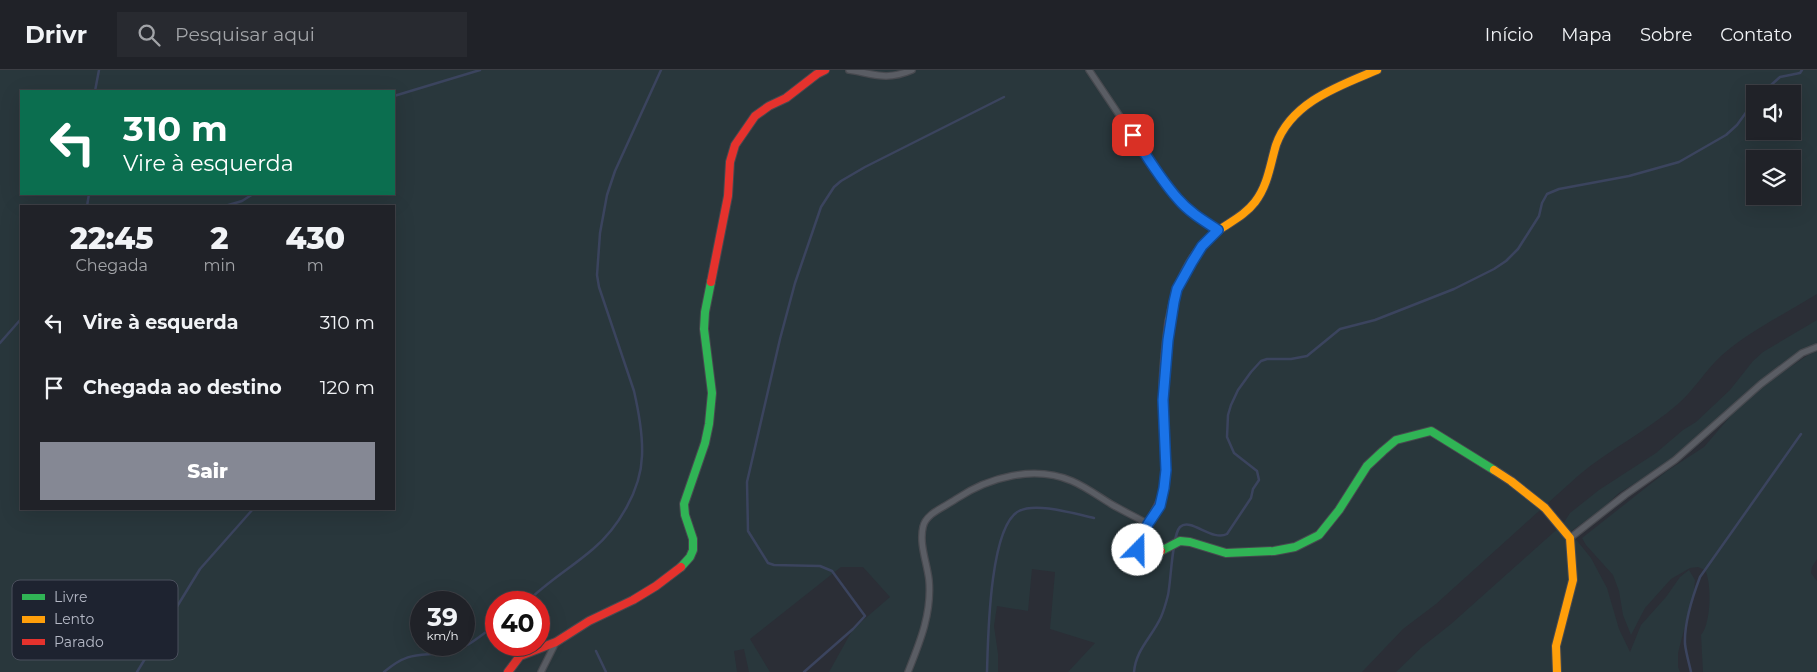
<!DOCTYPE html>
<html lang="pt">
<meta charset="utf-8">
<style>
body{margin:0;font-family:Montserrat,sans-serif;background:#282a30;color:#f1f3f6;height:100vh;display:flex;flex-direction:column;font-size:19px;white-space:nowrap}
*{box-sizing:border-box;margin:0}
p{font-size:16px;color:#a2a4a8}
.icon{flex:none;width:28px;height:28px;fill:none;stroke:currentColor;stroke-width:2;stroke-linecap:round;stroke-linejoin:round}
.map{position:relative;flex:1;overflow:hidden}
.panel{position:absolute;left:20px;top:135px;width:375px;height:305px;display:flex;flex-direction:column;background:#202228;border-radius:0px;box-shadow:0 5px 20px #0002,0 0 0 1px #3d3f45}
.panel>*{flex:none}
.banner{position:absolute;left:20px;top:20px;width:375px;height:105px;border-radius:0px;box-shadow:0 5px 20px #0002,0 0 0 1px #3d3f45;background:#0b6e4f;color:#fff;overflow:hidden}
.fabs{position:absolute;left:1746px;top:15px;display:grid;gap:10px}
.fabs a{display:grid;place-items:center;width:55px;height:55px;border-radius:0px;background:#202228;box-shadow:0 5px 20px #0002,0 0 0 1px #3d3f45;font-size:25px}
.speed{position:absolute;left:410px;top:521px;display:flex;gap:10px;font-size:25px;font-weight:700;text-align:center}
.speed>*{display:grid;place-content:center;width:65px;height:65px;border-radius:50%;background:#202228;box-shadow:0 5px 20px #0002,0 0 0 1px #3d3f45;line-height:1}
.speed small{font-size:12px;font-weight:400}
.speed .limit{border:8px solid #d22;background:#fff;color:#111}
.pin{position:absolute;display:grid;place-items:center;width:42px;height:42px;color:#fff;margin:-21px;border-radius:10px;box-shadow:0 2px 8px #0006}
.me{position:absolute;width:55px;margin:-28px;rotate:22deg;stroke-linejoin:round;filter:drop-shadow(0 0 4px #0008)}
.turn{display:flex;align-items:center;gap:18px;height:105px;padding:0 20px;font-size:22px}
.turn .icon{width:65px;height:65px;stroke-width:2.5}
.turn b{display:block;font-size:35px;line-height:42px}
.eta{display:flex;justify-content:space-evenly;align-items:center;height:85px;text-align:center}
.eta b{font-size:30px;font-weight:800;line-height:35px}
.button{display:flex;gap:10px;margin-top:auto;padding:10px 20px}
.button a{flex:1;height:58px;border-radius:0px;background:#858894;color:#fff;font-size:20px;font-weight:800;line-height:58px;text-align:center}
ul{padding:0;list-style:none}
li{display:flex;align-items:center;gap:15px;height:65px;padding:0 20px}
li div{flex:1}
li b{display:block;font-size:19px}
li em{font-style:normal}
header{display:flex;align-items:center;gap:30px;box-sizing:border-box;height:70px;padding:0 25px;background:#202228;border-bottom:1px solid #3d3f45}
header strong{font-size:24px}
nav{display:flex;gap:28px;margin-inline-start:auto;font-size:18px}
.search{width:350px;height:45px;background:#282a30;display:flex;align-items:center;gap:12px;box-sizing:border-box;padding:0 18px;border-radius:0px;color:#a2a4a8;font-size:19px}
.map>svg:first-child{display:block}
</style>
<header>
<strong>Drivr</strong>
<div class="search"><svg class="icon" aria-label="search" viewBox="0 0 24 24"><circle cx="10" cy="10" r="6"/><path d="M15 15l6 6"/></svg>Pesquisar aqui</div>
<nav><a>Início</a><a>Mapa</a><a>Sobre</a><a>Contato</a></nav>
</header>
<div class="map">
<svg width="1817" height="602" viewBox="0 0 1817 602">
<rect width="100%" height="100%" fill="#2b2e36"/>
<!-- green -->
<path fill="#29373c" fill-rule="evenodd" d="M 0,0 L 1817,0 L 1817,224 C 1785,244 1749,261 1721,286 C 1705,301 1694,320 1678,334 C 1647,361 1610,379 1579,405 L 1436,534 L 1403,559 L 1362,602 L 1068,602 L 1095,573 L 1050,559 L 1055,502 L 1032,499 L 1028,541 L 997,536 L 994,556 L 998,584 L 998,602 L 829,602 L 853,559 L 890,527 L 863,497 L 841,497 L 750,569 L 770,602 L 749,602 L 744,579 L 734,581 L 737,602 L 0,602 ZM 21,21 L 394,21 L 394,124 L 21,124 ZM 1755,24 L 1792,24 L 1792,61 L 1755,61 ZM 1755,89 L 1792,89 L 1792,126 L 1755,126 ZM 21,136 L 394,136 L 394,439 L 21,439 ZM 421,532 L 464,532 L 464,575 L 421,575 ZM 496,532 L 539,532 L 539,575 L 496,575 Z
M 1817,250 L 1817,275 L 1752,318 L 1694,378 L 1619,423 L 1602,439 L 1570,462 L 1591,488 L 1607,518 L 1619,559 L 1630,582 L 1641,555 L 1666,527 L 1680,507 L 1689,500 L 1695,510 L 1694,521 L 1678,583 L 1678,597 L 1680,602 L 1396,602 L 1422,577 L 1451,554 L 1563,454 L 1570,443 L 1599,420 L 1656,383 L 1683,360 L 1696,352 L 1730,320 L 1753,291 L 1763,282 Z
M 1817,281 L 1817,489 L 1812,497 L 1811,503 L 1817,511 L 1817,602 L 1703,602 L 1701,565 C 1711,554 1712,513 1705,500 L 1698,497 L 1690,498 L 1671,509 L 1645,538 L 1631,565 L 1623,545 L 1619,521 L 1613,505 L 1586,475 L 1582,468 L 1667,401 L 1704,377 L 1734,342 L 1765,314 L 1808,285 Z"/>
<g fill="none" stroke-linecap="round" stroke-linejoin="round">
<!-- stream -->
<path stroke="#3b445e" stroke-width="2.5" d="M 95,21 L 99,0
M 1761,24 L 1780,7 L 1800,3 L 1802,0
M 394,26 L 480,0
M 87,136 L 89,124
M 225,136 L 242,131 L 253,124
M 0,273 L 21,249
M 527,532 C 547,512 571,498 593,479 C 618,458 641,420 642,386 C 643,365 639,343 634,321 L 599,217 L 597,205 L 600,163 L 607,125 L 615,101 L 661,0
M 596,581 L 606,602
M 137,602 L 200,499 L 253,439
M 384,602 C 412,578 422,588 453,581 C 469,577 482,564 496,555
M 804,602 L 853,559 L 865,546 L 832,501 L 820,496 L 774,495 L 768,493 L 748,461 L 747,412 L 780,269 L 795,213 L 821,137 L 834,117 L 841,111 L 865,97 L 1004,27
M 987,602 C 988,571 989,456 1019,441 C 1037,432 1075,444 1094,448
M 1134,602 C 1136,579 1152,567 1161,547 C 1164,540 1166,533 1168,525 C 1171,512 1172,465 1180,457 C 1191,447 1212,472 1227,464 L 1251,428 L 1253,419 L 1259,410 L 1257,401 L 1234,383 L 1227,367 L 1228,345 L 1231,335 L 1238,320 L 1251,302 L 1261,291 L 1267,289 L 1291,289 L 1307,286 L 1340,259 L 1375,250 L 1454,219 L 1494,199 L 1506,191 L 1518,179 L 1539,146 L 1542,133 L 1547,124 L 1559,119 L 1629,106 L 1679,92 L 1726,65 L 1737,55 L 1755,30
M 1691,602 C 1689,593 1686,583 1685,574 C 1684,552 1692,528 1700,507 L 1801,364"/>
<!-- street casing -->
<g stroke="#47494f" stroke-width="8">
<path id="street" d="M 849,0 C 874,4 886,11 912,0
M 1089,0 L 1164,112 L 1178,130 L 1197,146 L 1218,160
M 1570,468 L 1625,425 L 1675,390 L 1761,314 L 1802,283 L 1817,277
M 541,602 L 556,572
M 908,602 C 920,572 932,543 929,510 C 927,493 919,474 923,457 C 926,443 945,437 956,429 C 989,407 1034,395 1072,411 C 1086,417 1098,426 1111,434 C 1123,441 1136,447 1148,454"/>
</g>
<!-- fast casing -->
<g stroke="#47494f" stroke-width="10">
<path id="fast" d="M 1161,481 L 1180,471 L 1190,472 L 1226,483 L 1274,481 L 1295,477 L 1319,465 L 1339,440 L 1367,396 L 1383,381 L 1396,370 L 1431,361 L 1494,400
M 681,497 L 690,487 L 693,480 L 693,469 L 685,445 L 684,434 L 705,373 L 709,354 L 712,323 L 704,259 L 705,242 L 711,212"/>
</g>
<!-- slow casing -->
<g stroke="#47494f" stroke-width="10">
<path id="slow" d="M 1169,252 C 1175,218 1190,181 1219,160 C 1232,151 1245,145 1255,132 C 1268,115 1270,95 1276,75 C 1291,32 1339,16 1377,0
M 1494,400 L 1511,411 L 1545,438 L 1570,468 L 1573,510 L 1556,576 L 1557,602"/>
</g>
<!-- jam casing -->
<g stroke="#47494f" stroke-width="10">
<path id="jam" d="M 711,212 L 728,126 L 730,92 L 735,75 L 755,46 L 769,36 L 786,28 L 817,4 L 825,0
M 1161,481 C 1154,485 1148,490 1140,486 C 1136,462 1160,443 1164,419 C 1167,394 1164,368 1163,343 C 1162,313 1165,282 1169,252
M 508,602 L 520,586 L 556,572 L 589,551 L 633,530 L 656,516 L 681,497"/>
</g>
<!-- street -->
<use href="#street" stroke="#5a5d64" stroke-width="5.5"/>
<!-- fast -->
<use href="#fast" stroke="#30b455" stroke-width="8"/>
<!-- slow -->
<use href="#slow" stroke="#ff9f0a" stroke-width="8"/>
<!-- jam -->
<use href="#jam" stroke="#e5322d" stroke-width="8"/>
</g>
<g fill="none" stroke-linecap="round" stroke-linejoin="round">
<!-- route casing -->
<g stroke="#114b97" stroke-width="12">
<path id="route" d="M 1133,65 C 1147,87 1161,110 1178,129 C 1189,142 1204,151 1218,160 L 1202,176 L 1192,192 L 1177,219 L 1174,232 L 1168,270 L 1163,330 L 1166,400 L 1164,418 L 1160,436 L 1148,454 L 1138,480"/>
</g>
<!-- route -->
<use href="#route" stroke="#1a73e8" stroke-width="9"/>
</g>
<!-- legend -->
<rect x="12" y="510" width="166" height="80" rx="8" fill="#1e2330" stroke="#4b505d" stroke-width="1"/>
<rect x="22" y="524" width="23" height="6" fill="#30b455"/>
<rect x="22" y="546" width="23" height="7" fill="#ff9f0a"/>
<rect x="22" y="569" width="23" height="6" fill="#e5322d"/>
<g font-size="14" fill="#b5b9c6">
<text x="54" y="532">Livre</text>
<text x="54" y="554">Lento</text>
<text x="54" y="577">Parado</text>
</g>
</svg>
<div class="fabs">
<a><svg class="icon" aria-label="sound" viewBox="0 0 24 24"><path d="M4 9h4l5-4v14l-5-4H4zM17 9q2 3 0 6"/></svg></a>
<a><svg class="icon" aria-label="layers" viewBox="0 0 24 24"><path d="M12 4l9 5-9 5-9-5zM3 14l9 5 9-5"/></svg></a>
</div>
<div class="speed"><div>39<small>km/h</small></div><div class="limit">40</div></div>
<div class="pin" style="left:1133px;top:65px;background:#d93025"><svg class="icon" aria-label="arrive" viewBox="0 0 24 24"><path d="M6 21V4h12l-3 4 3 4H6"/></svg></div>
<svg class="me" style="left:1138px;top:480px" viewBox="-20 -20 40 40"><circle r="19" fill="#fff"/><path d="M0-13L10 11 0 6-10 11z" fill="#1a73e8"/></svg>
<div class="banner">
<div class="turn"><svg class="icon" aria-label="left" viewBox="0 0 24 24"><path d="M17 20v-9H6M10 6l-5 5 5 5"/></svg><div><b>310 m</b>Vire à esquerda</div></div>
</div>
<section class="panel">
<div class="eta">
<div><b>22:45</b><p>Chegada</p></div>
<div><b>2</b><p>min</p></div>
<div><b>430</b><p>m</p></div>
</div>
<ul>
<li><svg class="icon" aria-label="left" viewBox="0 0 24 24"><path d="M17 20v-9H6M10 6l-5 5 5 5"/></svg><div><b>Vire à esquerda</b></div><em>310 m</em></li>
<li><svg class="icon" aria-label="arrive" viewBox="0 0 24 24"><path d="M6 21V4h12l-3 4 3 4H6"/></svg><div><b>Chegada ao destino</b></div><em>120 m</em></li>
</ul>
<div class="button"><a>Sair</a></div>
</section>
</div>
